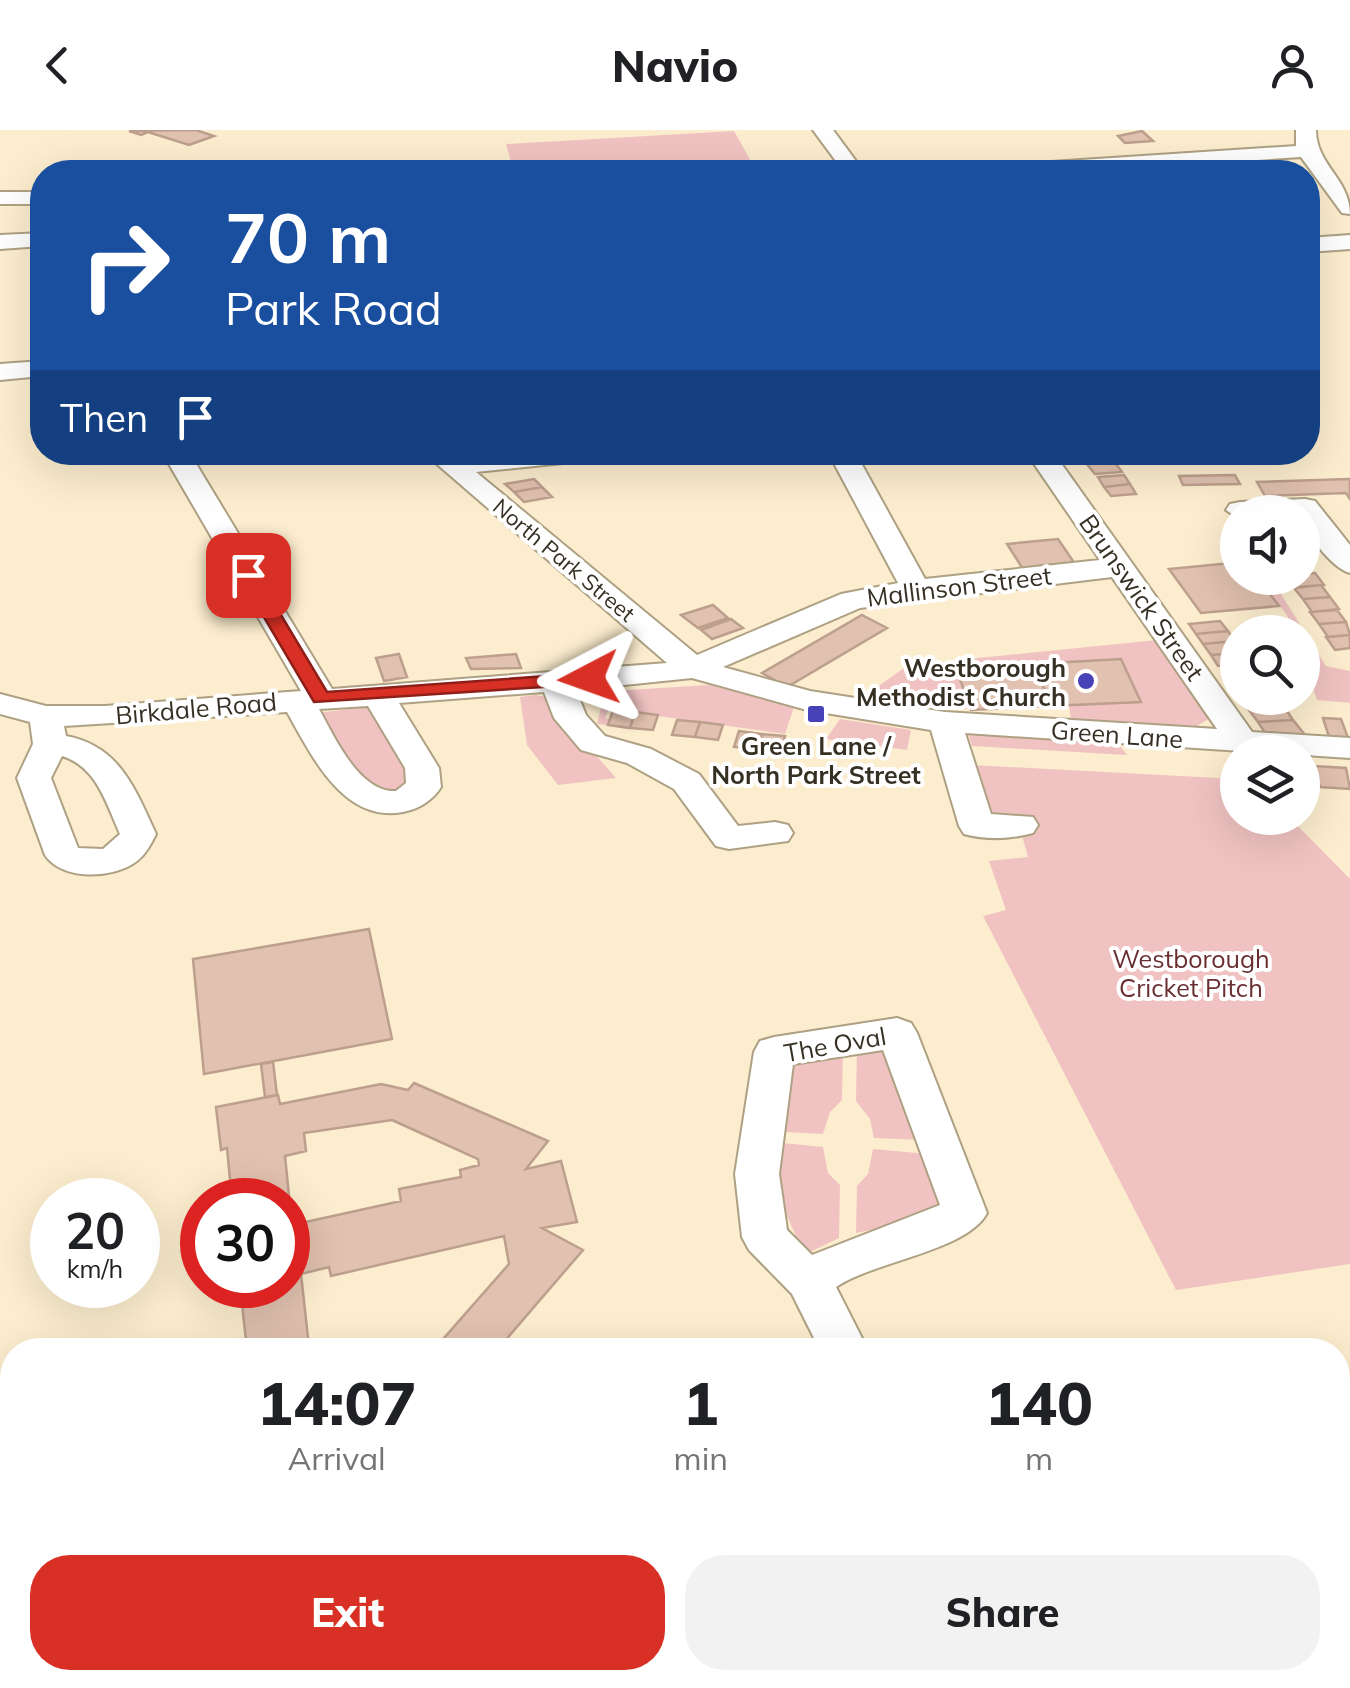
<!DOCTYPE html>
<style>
body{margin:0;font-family:Mulish,sans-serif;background:#f2f2f2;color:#202124;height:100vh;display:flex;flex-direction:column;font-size:38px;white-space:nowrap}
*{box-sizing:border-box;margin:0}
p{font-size:32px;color:#757577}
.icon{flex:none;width:55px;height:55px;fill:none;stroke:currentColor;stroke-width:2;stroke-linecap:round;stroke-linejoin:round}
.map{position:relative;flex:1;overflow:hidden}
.side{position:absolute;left:0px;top:1208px;width:1350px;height:352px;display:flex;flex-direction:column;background:#fff;border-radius:40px 40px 0 0;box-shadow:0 10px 40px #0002}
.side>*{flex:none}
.guide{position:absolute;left:30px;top:30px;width:1290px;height:305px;border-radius:40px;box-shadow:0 10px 40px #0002;background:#1a4fa0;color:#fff;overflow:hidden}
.buttons{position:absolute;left:1220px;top:365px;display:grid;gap:20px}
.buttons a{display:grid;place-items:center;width:100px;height:100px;border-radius:50%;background:#fff;box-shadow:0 10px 40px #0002;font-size:50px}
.speed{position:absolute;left:30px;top:1048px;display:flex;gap:20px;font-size:50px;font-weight:700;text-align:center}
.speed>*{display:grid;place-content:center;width:130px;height:130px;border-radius:50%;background:#fff;box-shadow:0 10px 40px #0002;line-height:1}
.speed small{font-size:25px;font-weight:400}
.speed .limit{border:15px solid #d22;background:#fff;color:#111}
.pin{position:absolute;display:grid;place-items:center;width:85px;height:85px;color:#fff;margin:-42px;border-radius:20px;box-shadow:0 5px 15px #0006}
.me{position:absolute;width:110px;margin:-55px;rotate:266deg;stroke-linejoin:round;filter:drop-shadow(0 0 8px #0008)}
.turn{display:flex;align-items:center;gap:35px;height:210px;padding:0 30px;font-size:45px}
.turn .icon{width:130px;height:130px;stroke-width:2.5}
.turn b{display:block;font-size:70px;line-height:85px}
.then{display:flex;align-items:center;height:95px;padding:0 30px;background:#0003;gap:20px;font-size:38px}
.eta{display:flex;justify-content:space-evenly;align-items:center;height:170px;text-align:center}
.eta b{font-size:60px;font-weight:800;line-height:70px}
.button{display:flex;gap:20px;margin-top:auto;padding:20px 30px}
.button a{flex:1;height:115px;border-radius:40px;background:#d93025;color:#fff;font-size:40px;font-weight:800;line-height:115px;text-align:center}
.button a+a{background:#f2f2f2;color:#202124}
header{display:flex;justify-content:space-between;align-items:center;height:130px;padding:0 30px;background:#fff;font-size:45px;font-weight:800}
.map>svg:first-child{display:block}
</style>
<header><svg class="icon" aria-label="back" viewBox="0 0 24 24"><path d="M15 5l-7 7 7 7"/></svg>Navio<svg class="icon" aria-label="person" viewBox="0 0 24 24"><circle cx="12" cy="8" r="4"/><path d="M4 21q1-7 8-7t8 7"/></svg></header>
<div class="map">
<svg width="1350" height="1558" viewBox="0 0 1350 1558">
<rect width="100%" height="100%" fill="#fcedce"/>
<!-- green -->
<path fill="#f0c3c2" d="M 734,1 L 757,42 L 514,42 L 506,14 Z
M 1258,448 L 1271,448 L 1326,536 L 1350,541 L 1350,573 L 1317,570 L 1303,528 L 1302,502 L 1294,502 L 1287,485 Z
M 1157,510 L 1210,588 L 1197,596 L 1071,591 L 1069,575 L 957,538 L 969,579 L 855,573 L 908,535 Z
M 709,555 L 794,577 L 785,604 L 609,579 L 605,588 L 610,589 L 608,595 L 597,594 L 604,565 L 611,561 Z
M 535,565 L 556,569 L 565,590 L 616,648 L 558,655 L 527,615 L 520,567 Z
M 375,576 L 415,639 L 403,666 L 365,657 L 317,583 Z
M 840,589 L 911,600 L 907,620 L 826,609 Z
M 966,597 L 1121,607 L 1120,616 L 1127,625 L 972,616 Z
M 971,635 L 1237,649 L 1238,688 L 1290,688 L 1350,749 L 1350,1134 L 1176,1160 L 983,786 L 1006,780 L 989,731 L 1028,727 L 1016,684 L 984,684 Z
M 873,915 L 888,921 L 923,1010 L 874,1008 L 870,989 L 856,971 L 857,916 Z
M 843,919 L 842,970 L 830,982 L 823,1004 L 785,1002 L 788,987 L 778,979 L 786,932 Z
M 783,1013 L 823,1017 L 828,1043 L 840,1055 L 839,1108 L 810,1122 L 801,1118 L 785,1081 L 775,1077 L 766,1043 L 781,1033 Z
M 873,1019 L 928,1024 L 948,1068 L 935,1087 L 856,1103 L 857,1056 L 868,1044 Z"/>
<!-- building -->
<path fill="#e1c1af" stroke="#bd9f8d" stroke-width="2.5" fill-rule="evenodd" d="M 196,0 L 214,6 L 189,15 L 148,2 L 141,5 L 129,1 Z
M 1142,1 L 1153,11 L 1125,13 L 1118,6 Z
M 1113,330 L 1122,342 L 1095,344 L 1086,333 Z
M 1124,345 L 1130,354 L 1104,357 L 1098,347 Z
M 1235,345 L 1240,354 L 1183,355 L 1179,346 Z
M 534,349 L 542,357 L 514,362 L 505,354 Z
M 1350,349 L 1350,369 L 1346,363 L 1265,366 L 1257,352 Z
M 1130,354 L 1136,364 L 1111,366 L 1104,357 Z
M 542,357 L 552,367 L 524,372 L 514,362 Z
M 1058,409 L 1075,434 L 1023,439 L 1007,414 Z
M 1231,433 L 1238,448 L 1248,456 L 1263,455 L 1279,476 L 1201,483 L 1169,439 Z
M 1315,443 L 1324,455 L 1297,457 L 1290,448 Z
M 1321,455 L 1330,467 L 1303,469 L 1294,458 Z
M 1330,467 L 1339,479 L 1312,482 L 1303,469 Z
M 713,475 L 728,488 L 698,498 L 681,485 Z
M 1337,480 L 1346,492 L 1319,494 L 1310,482 Z
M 862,485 L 887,498 L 787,557 L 762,543 Z
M 731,489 L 743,498 L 712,509 L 701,500 Z
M 1220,491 L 1228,501 L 1196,504 L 1189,494 Z
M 1346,492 L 1350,505 L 1328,507 L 1319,494 Z
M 1228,501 L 1235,511 L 1203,514 L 1196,504 Z
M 1350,505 L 1350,518 L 1335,520 L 1326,507 Z
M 1235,511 L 1238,523 L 1211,525 L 1203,514 Z
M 1238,523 L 1238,534 L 1218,536 L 1211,525 Z
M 399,524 L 407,547 L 384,551 L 376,528 Z
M 516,524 L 521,538 L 471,539 L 466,528 Z
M 1121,529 L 1141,572 L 1051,576 L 1034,534 Z
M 1034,534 L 1051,576 L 971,580 L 956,538 Z
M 1277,568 L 1285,578 L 1249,580 L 1241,569 Z
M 1285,578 L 1293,590 L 1258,592 L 1249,580 Z
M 613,580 L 635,582 L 630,598 L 608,595 Z
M 635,582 L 658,585 L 653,600 L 630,598 Z
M 1323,588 L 1341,589 L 1348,608 L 1329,607 Z
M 677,590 L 700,592 L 695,607 L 672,605 Z
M 1293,590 L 1306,606 L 1266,604 L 1258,592 Z
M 700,592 L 723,595 L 718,610 L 695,607 Z
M 739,601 L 762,604 L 758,619 L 734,617 Z
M 762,604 L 785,606 L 781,622 L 758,619 Z
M 1302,635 L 1314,636 L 1320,657 L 1302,656 Z
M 1314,636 L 1346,638 L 1350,659 L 1320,657 Z
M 369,799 L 392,909 L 204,944 L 193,829 Z
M 273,932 L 277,965 L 265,967 L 261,934 Z
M 414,953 L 548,1011 L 526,1039 L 561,1031 L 577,1092 L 542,1098 L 583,1120 L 497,1220 L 421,1220 L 436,1217 L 509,1134 L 504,1106 L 331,1146 L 329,1137 L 301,1144 L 309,1217 L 338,1211 L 338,1220 L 247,1220 L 240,1155 L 288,1155 L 288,1070 L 232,1070 L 227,1018 L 221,1020 L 216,977 L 278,965 L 280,974 L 381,954 L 408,960 ZM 392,990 L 478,1029 L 479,1035 L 460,1040 L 461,1047 L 399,1059 L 401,1071 L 292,1095 L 285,1026 L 306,1021 L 304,1003 Z
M 1350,1297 L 1350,1355 L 1349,1356 L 1338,1334 L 1338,1300 Z
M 1350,1541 L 1350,1558 L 1282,1558 L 1338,1548 Z
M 831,1548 L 860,1548 L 864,1558 L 827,1558 L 824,1549 Z
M 969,1548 L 1098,1548 L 1103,1558 L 933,1558 Z"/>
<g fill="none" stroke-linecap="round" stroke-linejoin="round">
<!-- minor casing -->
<g stroke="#aea183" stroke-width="4">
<path id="minor" d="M 813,0 L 833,0 L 864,42 L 844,42 Z
M 1296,0 L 1316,0 C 1316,35 1350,49 1350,84 L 1342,83 L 1301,27 L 1073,42 L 978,42 L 988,36 L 1296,16 Z
M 0,62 L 42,62 L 42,74 L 0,74 Z
M 42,103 L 42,116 L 0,119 L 0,105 Z
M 1350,105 L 1350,119 L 1308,122 L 1308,108 Z
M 42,231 L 42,246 L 0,250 L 0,234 Z
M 162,322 L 189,322 L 332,559 L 667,533 L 423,322 L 453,322 L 459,327 L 506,322 L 606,322 L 593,330 L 476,342 L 697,525 L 841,464 L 898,453 L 828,322 L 855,322 L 925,449 L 1100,430 L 1026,322 L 1053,322 L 1252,602 L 1350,608 L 1350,628 L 965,603 L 991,684 L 1033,687 L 1038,695 L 1033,703 C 1011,709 986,710 964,704 L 959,696 L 931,600 L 807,580 L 692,548 L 576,560 L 586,585 L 605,606 L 651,619 L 699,644 L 738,696 L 775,692 L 788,695 L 793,703 L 788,711 L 729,719 L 716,716 L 674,659 L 627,633 L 581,620 L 554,588 L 544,562 L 399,573 L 439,638 L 441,657 C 433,670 419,679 403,682 C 343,693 312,626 287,582 L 64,596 L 66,606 C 120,616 135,659 156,704 C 151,714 146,724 137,731 C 114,749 62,751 45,725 L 17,648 L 33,614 L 30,592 L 0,584 L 0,564 L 46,576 L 105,576 L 301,561 ZM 1112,447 L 1217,599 L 945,582 L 810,561 L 723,537 L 860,478 ZM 368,576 L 405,638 L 406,653 L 396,661 C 359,663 334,606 319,579 ZM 62,626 C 97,637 106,673 120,704 L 103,719 L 78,718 L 51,648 Z
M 1305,369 L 1315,371 L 1350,415 L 1350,443 C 1332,438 1302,401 1302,382 L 1238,382 L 1238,388 L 1226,380 L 1230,374 L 1240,372 Z
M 897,888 L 911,893 L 917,903 L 987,1083 C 967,1121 874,1131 836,1157 L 868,1220 L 820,1220 L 792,1164 L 749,1120 L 742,1107 L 735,1044 L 754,922 L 760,911 L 774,907 ZM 883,920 L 940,1075 L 812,1125 L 787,1100 L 779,1044 L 793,934 Z
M 1350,1380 L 1350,1428 L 1338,1430 L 1338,1382 Z
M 600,1548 L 703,1548 L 698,1558 L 595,1558 Z"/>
</g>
<!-- minor -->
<use href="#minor" fill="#fff" fill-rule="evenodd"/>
</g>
<!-- route -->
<path fill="#d93025" stroke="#8d1f18" stroke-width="2.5" d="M 248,440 L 257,445 L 327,562 L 589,543 L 599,548 L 589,554 L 314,572 L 239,445 Z"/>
<!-- markers -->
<g fill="#4842b8" stroke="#fff" stroke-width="4">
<circle cx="1086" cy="551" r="10"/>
<rect x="806" y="574" width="20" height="20" rx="5"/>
</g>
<g text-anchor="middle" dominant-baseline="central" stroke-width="8" stroke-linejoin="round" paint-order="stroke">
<!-- far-street labels -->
<g font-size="22" fill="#363024" stroke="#fff">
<text transform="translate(564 430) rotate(40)">North Park Street</text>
</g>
<!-- street labels -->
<g font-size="25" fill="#363024" stroke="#fff">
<text transform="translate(959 456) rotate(-7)">Mallinson Street</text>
<text transform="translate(1142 467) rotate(55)">Brunswick Street</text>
<text transform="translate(196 578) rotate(-5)">Birkdale Road</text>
<text transform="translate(1117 604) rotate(4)">Green Lane</text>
<text transform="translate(835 914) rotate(-10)">The Oval</text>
</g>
<!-- poi labels -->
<g font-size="25" font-weight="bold" fill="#363024" stroke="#fff" text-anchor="end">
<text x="1066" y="537">Westborough<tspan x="1066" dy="29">Methodist Church</tspan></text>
<text x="816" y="615" text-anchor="middle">Green Lane /<tspan x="816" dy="29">North Park Street</tspan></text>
</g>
<!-- park labels -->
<g font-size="25" fill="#692e31" stroke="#fff">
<text x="1191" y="828">Westborough<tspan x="1191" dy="29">Cricket Pitch</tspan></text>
</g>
</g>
</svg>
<div class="buttons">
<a><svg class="icon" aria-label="sound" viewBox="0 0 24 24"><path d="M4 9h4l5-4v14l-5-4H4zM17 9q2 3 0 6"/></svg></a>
<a><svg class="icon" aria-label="search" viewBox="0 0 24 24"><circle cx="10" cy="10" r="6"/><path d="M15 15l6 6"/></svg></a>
<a><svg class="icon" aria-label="layers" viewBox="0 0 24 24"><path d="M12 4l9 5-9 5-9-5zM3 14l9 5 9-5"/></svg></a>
</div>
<div class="speed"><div>20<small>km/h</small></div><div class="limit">30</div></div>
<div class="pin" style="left:248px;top:445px;background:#d93025"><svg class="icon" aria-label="arrive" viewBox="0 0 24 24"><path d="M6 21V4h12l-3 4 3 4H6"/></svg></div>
<svg class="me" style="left:589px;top:548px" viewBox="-20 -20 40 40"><path d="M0-17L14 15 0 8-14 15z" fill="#d93025" stroke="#fff" stroke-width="4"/></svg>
<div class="guide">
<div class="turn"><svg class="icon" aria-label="right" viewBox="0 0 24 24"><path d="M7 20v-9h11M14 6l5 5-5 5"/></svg><div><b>70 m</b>Park Road</div></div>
<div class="then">Then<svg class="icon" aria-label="arrive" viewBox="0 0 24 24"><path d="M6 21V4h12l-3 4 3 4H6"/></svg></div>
</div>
<section class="side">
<div class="eta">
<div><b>14:07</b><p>Arrival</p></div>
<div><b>1</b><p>min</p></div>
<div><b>140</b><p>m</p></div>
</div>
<div class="button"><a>Exit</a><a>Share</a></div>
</section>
</div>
